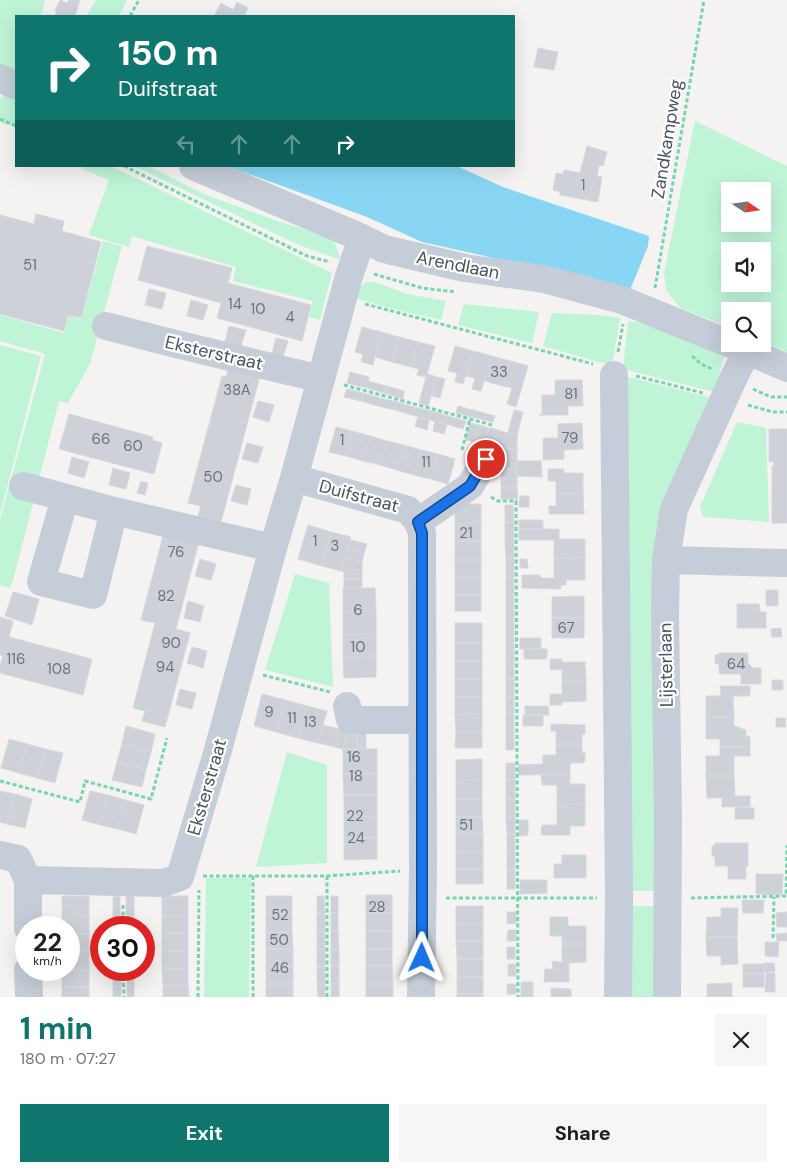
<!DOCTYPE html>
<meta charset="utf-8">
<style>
body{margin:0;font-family:"DM Sans",sans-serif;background:#f6f6f6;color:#202124;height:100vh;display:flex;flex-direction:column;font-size:19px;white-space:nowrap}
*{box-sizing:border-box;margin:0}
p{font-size:16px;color:#757577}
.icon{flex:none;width:28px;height:28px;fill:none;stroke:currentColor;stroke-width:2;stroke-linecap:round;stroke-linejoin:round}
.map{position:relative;height:997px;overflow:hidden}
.side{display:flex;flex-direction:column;background:#fff;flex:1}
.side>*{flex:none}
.top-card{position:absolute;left:15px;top:15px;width:500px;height:152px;border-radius:0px;box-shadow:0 5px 20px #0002;background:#0f766e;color:#fff;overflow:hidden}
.needle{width:32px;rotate:103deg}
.tools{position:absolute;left:721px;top:182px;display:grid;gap:10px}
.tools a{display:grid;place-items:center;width:50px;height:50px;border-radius:0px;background:#fff;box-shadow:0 5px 20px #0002;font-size:25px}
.speed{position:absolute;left:15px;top:916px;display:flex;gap:10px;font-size:25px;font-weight:700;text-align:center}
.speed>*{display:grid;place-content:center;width:65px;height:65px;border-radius:50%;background:#fff;box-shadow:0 5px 20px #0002;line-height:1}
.speed small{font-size:12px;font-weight:400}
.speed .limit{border:8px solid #d22;background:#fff;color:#111}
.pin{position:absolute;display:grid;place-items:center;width:42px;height:42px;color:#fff;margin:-21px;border:2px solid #fff;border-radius:50%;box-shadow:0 1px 5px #0007}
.me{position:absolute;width:55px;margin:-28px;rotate:1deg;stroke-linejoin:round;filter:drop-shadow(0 0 4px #0008)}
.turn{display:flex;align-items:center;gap:18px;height:105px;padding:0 20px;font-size:22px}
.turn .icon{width:65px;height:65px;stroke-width:2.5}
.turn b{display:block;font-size:35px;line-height:42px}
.lanes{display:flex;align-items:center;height:48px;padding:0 20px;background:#0003;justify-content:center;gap:25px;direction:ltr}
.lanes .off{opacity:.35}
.round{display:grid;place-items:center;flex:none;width:52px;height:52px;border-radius:0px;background:#f6f6f6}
.summary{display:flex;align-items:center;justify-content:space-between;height:85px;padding:0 20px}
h1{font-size:30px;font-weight:700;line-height:38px;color:#0f766e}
.button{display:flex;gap:10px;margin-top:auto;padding:10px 20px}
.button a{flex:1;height:58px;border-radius:0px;background:#0f766e;color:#fff;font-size:20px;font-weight:700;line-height:58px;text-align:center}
.button a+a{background:#f6f6f6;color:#202124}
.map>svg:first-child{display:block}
</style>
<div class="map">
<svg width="787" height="997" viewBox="0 0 787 997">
<rect width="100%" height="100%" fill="#f5f2f2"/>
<!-- green -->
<path fill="#bff4d7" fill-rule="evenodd" d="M 0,0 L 45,0 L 41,16 L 16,16 L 16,66 L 15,70 L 6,70 L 0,67 Z
M 96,0 L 127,0 L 119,16 L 86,16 Z
M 3,95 L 16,102 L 16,126 L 2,123 L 0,121 L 0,99 Z
M 695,121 L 787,166 L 787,352 L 763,341 L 762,311 L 730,311 L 730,327 L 680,308 L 666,290 L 664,273 ZM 730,191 L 762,191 L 762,224 L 730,224 ZM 730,251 L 762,251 L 762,284 L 730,284 Z
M 83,166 L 111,166 L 332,273 L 320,320 L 309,317 L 313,301 L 233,281 L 236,267 L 132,236 L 129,247 L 89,235 L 109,180 L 82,169 Z
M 134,166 L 148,166 L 204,194 L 277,221 L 333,238 L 341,260 L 299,245 Z
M 103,241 L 122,246 L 90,364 L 68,403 L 59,401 L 13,581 L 10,588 L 0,585 L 0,520 L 45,354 L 0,341 L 0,315 L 64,333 L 69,316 L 81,319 Z
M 366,282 L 375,282 L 407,294 L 446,301 L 441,320 L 389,308 L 352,297 L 354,291 Z
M 464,304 L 539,312 L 532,343 L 458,325 Z
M 552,313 L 599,315 L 620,318 L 612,366 L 543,346 Z
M 628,321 L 644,323 L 696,343 L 724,357 L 714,392 L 623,369 Z
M 0,345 L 41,356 L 0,515 Z
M 628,377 L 712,398 L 667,504 L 659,891 L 628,891 Z
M 737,422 L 766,428 L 769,522 L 703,517 L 700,507 Z
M 295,574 L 329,583 L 333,687 L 265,670 Z
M 287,752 L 327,765 L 327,863 L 256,867 Z
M 206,878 L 251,878 L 249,997 L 204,997 Z
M 629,906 L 660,906 L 660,997 L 628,997 Z"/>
<!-- water -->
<path fill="#88d6f4" d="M 227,166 L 457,166 L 503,187 L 649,236 L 648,246 L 630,290 L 530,266 L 422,242 L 367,217 Z"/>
<!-- building -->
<path fill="#ced1d8" stroke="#d6d8de" d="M 60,0 L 67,3 L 69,0 L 80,0 L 75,16 L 55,16 L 57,12 L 55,11 Z
M 237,2 L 248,8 L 244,16 L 214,16 L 221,3 L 233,10 Z
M 538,48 L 558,52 L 554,70 L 534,67 Z
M 587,146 L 607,152 L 603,166 L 599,165 L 597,176 L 602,177 L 598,202 L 560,195 L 560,192 L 553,190 L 556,173 L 563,174 L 564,170 L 580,173 Z
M 36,214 L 64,221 L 62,231 L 101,242 L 81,318 L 68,315 L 64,331 L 0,314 L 0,215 L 34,224 Z
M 147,246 L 232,268 L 228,283 L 311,305 L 302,341 L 217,318 L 221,303 L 138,280 Z
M 149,289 L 166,293 L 162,309 L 145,305 Z
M 191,300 L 208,305 L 203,320 L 187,316 Z
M 229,326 L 246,330 L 241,346 L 225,342 Z
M 362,327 L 381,332 L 373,365 L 361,362 L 363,354 L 355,352 Z
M 381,332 L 399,337 L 392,362 L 375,357 Z
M 399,337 L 418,342 L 411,367 L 392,362 Z
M 276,338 L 288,341 L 283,357 L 272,354 Z
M 418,342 L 435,346 L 427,374 L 437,377 L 428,406 L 419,403 L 426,377 L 417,375 L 419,369 L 411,367 Z
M 455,346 L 473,351 L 463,384 L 455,382 L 457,373 L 448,371 Z
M 473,351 L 492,356 L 485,381 L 484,381 L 481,391 L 472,389 L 475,378 L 466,376 Z
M 492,356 L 510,361 L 503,386 L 485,381 Z
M 510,361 L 528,366 L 516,407 L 507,404 L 512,388 L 503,386 Z
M 229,367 L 260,376 L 221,522 L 198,516 L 201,506 L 188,503 L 222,376 L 226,377 Z
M 350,372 L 369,377 L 367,388 L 347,383 Z
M 437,377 L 445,379 L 440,398 L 432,396 Z
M 555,380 L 582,380 L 583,406 L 568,406 L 568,415 L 540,415 L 540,414 L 542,414 L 542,395 L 555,395 Z
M 368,381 L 386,386 L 384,393 L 367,388 Z
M 386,386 L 404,391 L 403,399 L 384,393 Z
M 347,389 L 363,393 L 361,401 L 344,397 Z
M 363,393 L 380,398 L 378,406 L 361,401 Z
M 380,398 L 397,402 L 395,410 L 378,406 Z
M 258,401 L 274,405 L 269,422 L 253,417 Z
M 397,402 L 414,407 L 412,415 L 395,410 Z
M 458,406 L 477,411 L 476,418 L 456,413 Z
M 414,407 L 431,411 L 429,420 L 412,415 Z
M 514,410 L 523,412 L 517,436 L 508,433 Z
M 431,411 L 448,416 L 446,424 L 429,420 Z
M 477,411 L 495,416 L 493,422 L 476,418 Z
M 69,414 L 153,437 L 152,440 L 162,443 L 154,474 L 59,449 Z
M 448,416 L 466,421 L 463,429 L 446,424 Z
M 418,417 L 429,420 L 427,430 L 415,426 Z
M 435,421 L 447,425 L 444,434 L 433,431 Z
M 470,423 L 479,425 L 475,442 L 465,440 Z
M 582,423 L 583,449 L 564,450 L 564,459 L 543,460 L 543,438 L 558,438 L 558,424 Z
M 479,425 L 489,428 L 484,444 L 475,442 Z
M 336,427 L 352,431 L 346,456 L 329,452 Z
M 489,428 L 498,430 L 493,447 L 484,444 Z
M 769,429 L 787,429 L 787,523 L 772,523 L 772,466 L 774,466 L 774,462 L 769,462 Z
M 498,430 L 517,436 L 517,449 L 501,449 L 493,447 Z
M 352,431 L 370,436 L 363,461 L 346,456 Z
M 370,436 L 387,441 L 380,465 L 363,461 Z
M 387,441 L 404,445 L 397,470 L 380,465 Z
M 247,443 L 263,447 L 258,463 L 242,459 Z
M 404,445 L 421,450 L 414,475 L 397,470 Z
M 501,449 L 517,449 L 517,458 L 500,459 Z
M 421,450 L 438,454 L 431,479 L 414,475 Z
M 438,454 L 455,459 L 448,484 L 431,479 Z
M 72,457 L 89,462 L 84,478 L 68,473 Z
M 517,458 L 517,468 L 501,469 L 500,459 Z
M 517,461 L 541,461 L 542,477 L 517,476 Z
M 113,468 L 130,473 L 126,489 L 109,485 Z
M 517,468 L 517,479 L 501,478 L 501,469 Z
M 548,469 L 564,469 L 564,473 L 583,473 L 583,494 L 556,494 L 556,481 L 548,481 Z
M 501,478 L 517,479 L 517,488 L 501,488 Z
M 141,481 L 148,483 L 145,495 L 137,493 Z
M 236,485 L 251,489 L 247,505 L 231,501 Z
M 501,488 L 517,488 L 518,499 L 501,499 Z
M 556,494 L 583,494 L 584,514 L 549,514 L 549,506 L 556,506 Z
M 520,496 L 529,496 L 529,507 L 519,507 Z
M 455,504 L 481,504 L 481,523 L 455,524 Z
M 505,505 L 513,505 L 514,523 L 505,523 Z
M 519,520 L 543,520 L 543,529 L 519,529 Z
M 481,523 L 481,541 L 455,541 L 455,524 Z
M 505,523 L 514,523 L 514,541 L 505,541 Z
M 308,525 L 331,532 L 322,566 L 298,559 Z
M 519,529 L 559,529 L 559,539 L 585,539 L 585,557 L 554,558 L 554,540 L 519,540 Z
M 331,532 L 351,537 L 341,571 L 322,566 Z
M 202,535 L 199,546 L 198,545 L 176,629 L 190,633 L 165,727 L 142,721 L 145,711 L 133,708 L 155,623 L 141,620 L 163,536 Z
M 350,540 L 367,544 L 364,553 L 347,549 Z
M 455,541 L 481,541 L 481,560 L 455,560 Z
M 505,541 L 514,541 L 514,559 L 506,559 Z
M 347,549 L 364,553 L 362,562 L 345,557 Z
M 345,557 L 362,562 L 362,570 L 341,571 Z
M 585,557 L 585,580 L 566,580 L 566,585 L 561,585 L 561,589 L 522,588 L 522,575 L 540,575 L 541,578 L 554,578 L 554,558 Z
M 200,559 L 216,564 L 211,580 L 195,576 Z
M 506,559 L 514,559 L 514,578 L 506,578 Z
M 520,559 L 527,559 L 528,568 L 520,568 Z
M 455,560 L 481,560 L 481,578 L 455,578 Z
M 362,570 L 362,579 L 344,579 L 344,572 L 341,571 Z
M 455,578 L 481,578 L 481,595 L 455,595 Z
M 506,578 L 514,578 L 514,595 L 506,595 Z
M 344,579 L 362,579 L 362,588 L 344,588 Z
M 343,588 L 375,588 L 376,611 L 343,612 Z
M 766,590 L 778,590 L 778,606 L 766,606 Z
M 13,592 L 39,599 L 32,625 L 5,616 Z
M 455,595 L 481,595 L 481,611 L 455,611 Z
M 506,595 L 514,595 L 514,619 L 506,619 Z
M 584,596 L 584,618 L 552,618 L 552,597 Z
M 188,601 L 204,606 L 200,622 L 184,618 Z
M 737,604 L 759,604 L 760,612 L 766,612 L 766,628 L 737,628 Z
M 376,611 L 376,634 L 343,635 L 343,612 Z
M 0,617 L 13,621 L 9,637 L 92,659 L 83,695 L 0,673 L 0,666 L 3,656 L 0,655 Z
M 552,618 L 584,618 L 584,638 L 552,638 Z
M 506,619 L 514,619 L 514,643 L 506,643 Z
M 455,623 L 482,623 L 482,643 L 455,643 Z
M 781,628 L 782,637 L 772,637 L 771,629 Z
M 376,634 L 376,656 L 343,657 L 343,635 Z
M 520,638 L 541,638 L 541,649 L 520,649 Z
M 455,643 L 482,643 L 482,661 L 455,661 Z
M 506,643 L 514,643 L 514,661 L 506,661 Z
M 192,647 L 207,651 L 203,668 L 187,663 Z
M 524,649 L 547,649 L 547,659 L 524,659 Z
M 719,653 L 748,653 L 748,663 L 753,668 L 761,668 L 761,684 L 741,684 L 741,674 L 719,674 L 719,664 L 715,664 L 715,655 L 719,655 Z
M 376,656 L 376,677 L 344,678 L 343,657 Z
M 550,659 L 562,659 L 562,662 L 585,662 L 586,681 L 562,682 L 562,669 L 550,670 Z
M 455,661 L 482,661 L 482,679 L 455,679 Z
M 506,661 L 514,661 L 514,679 L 506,679 Z
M 455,679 L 482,679 L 482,697 L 455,697 Z
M 506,679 L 514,679 L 514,697 L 506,697 Z
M 772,680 L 783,680 L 783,690 L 772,690 Z
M 586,681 L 586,701 L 562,702 L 562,705 L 550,705 L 550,694 L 562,694 L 562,682 Z
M 720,686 L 750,686 L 750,696 L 733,696 L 734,717 L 706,717 L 706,696 L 721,696 Z
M 180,689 L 196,693 L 192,709 L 176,705 Z
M 262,694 L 285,700 L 276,732 L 254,726 Z
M 455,697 L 482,697 L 482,714 L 455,715 Z
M 506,697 L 514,697 L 514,714 L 506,714 Z
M 285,700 L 307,706 L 298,738 L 276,732 Z
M 307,706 L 327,711 L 318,743 L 298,738 Z
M 525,706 L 548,706 L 549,715 L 525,715 Z
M 482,714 L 482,732 L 456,732 L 455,715 Z
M 506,714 L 514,714 L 514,731 L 506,731 Z
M 523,715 L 543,715 L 543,726 L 523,726 Z
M 706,717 L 734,717 L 734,726 L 746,730 L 746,737 L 750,736 L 750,747 L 720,747 L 720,739 L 706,739 Z
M 776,718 L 785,718 L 786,727 L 776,727 Z
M 551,724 L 585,725 L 585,734 L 582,734 L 582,744 L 556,744 L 556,731 L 551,731 Z
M 323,725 L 331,727 L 327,745 L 318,743 Z
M 126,726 L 155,734 L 151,752 L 122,744 Z
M 331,727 L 339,729 L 335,747 L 327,745 Z
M 339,729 L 348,732 L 343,749 L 335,747 Z
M 506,731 L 514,731 L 514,750 L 506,750 Z
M 348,732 L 357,732 L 357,749 L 343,749 Z
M 357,732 L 366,732 L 366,749 L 357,749 Z
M 456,732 L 482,732 L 482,748 L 455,748 Z
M 9,739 L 27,744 L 19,773 L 1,768 Z
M 27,744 L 45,749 L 37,778 L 19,773 Z
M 122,744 L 151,752 L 146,770 L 117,762 Z
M 556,744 L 582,744 L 582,753 L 585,753 L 585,762 L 583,762 L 583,763 L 570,763 L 570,774 L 518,775 L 519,765 L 543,764 L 543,755 L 556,755 Z
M 720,747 L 750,747 L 750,756 L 734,756 L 734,776 L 706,776 L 706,756 L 720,756 Z
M 45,749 L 63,753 L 55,783 L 37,778 Z
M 343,749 L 377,749 L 377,774 L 343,774 Z
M 482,759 L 482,780 L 456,781 L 456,760 Z
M 117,762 L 146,770 L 142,787 L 112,780 Z
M 506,763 L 515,763 L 515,780 L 506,780 Z
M 343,774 L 377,774 L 377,795 L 344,795 Z
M 541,774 L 570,774 L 570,784 L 585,784 L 585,804 L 557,805 L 557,785 L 542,785 Z
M 706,776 L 734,776 L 735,796 L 750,796 L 750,806 L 722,807 L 722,798 L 707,798 Z
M 482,780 L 482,799 L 456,799 L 456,781 Z
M 506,780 L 515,780 L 515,799 L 506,799 Z
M 0,791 L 15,794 L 7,824 L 0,822 Z
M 90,791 L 108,795 L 100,825 L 82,820 Z
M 15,794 L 32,799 L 25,828 L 7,824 Z
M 108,795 L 126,800 L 118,829 L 100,825 Z
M 344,795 L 377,795 L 377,817 L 344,816 Z
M 456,799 L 482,799 L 482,817 L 456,817 Z
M 506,799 L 515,799 L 515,817 L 506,817 Z
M 126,800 L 144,805 L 136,834 L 118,829 Z
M 585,804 L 585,826 L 570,826 L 570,835 L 541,835 L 542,825 L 557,825 L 557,805 Z
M 735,807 L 754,808 L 754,819 L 735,819 Z
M 344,816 L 377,817 L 377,838 L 344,838 Z
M 456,817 L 482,817 L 483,834 L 456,834 Z
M 506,817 L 515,817 L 515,834 L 507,834 Z
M 519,820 L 528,820 L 528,835 L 519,836 Z
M 456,834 L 483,834 L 483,852 L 456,852 Z
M 507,834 L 515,834 L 515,852 L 507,852 Z
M 344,838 L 377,838 L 377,859 L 344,860 Z
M 715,843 L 748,843 L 748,866 L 746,866 L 746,879 L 728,879 L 728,866 L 715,866 L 715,856 L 712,856 L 712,846 L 715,846 Z
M 456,852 L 483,852 L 483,869 L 456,869 Z
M 507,852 L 515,852 L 515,869 L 507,869 Z
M 562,855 L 586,855 L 586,878 L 554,878 L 554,864 L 562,864 Z
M 456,869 L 483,869 L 483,884 L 456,884 Z
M 507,869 L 515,869 L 515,889 L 507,889 Z
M 756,874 L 783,874 L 782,895 L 756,894 Z
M 520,880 L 547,880 L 547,893 L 520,894 Z
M 366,895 L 392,895 L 392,913 L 366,913 Z
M 62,896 L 89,896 L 89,916 L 62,917 Z
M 120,896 L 120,916 L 113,916 L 113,897 Z
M 126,896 L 134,896 L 134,916 L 126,916 Z
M 162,896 L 188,896 L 188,916 L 162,916 Z
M 266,896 L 292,896 L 292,914 L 266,914 Z
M 317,896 L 324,896 L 325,914 L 317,914 Z
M 331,896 L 338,896 L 338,913 L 331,913 Z
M 742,900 L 764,900 L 763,913 L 743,913 Z
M 456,906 L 483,906 L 483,924 L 456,924 Z
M 721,908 L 738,908 L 737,937 L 706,937 L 707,917 L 721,917 Z
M 507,912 L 516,912 L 516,923 L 507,924 Z
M 787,912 L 787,927 L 777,927 L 776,913 Z
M 331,913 L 338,913 L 338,931 L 331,931 Z
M 366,913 L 392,913 L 392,931 L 366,931 Z
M 266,914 L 292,914 L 292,932 L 266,932 Z
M 317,914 L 325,914 L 325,932 L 317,932 Z
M 89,916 L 89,934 L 69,934 L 69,928 L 62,928 L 62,917 Z
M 113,916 L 120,916 L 120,928 L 113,928 Z
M 126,916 L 134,916 L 134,928 L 126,928 Z
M 162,916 L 188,916 L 188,933 L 162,933 Z
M 550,917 L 568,917 L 568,926 L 586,926 L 586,944 L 562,944 L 562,936 L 550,936 Z
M 456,924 L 483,924 L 483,941 L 456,941 Z
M 508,930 L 516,930 L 516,941 L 507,941 Z
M 331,931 L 338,931 L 339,949 L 331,949 Z
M 366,931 L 392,931 L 392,949 L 366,949 Z
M 266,932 L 292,932 L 293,949 L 266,949 Z
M 317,932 L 325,932 L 325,949 L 317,949 Z
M 162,933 L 188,933 L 188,951 L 162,951 Z
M 787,933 L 787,941 L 777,941 L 776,934 Z
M 69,934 L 89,934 L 89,951 L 69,952 Z
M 706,937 L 737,937 L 738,964 L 721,965 L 721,956 L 707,956 Z
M 456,941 L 483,941 L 483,959 L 457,959 Z
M 765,942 L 779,942 L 778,957 L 765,956 Z
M 562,944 L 586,944 L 586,962 L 569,963 L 569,982 L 544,982 L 545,969 L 553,969 L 552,961 L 562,962 Z
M 507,947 L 515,947 L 515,959 L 507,959 Z
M 266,949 L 293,949 L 293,966 L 266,967 Z
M 317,949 L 325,949 L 325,967 L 317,967 Z
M 331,949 L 339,949 L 339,966 L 331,966 Z
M 366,949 L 392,949 L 392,966 L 366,966 Z
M 89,951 L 89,970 L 69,970 L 69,952 Z
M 162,951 L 188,951 L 188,969 L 162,969 Z
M 457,959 L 483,959 L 483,977 L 457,977 Z
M 764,963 L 774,963 L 775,972 L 764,972 Z
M 508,964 L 516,964 L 516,976 L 508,976 Z
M 743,964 L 764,964 L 764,974 L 743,974 Z
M 293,966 L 293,984 L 266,984 L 266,967 Z
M 331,966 L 339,966 L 339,984 L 331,984 Z
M 366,966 L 392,966 L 393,984 L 366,984 Z
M 317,967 L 325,967 L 325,984 L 317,984 Z
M 162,969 L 188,969 L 188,986 L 163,986 Z
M 62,970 L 89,970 L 89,987 L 62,987 Z
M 113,970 L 121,970 L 121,987 L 113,986 Z
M 127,970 L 134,970 L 134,986 L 127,986 Z
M 766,973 L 775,973 L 775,992 L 765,992 Z
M 743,974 L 764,974 L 764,987 L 743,987 Z
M 457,977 L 483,977 L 483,994 L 457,994 Z
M 521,982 L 533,982 L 533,988 L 521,989 Z
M 732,983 L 732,997 L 707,997 L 707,984 Z
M 266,984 L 293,984 L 293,997 L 266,997 Z
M 317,984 L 325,984 L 325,997 L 318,997 Z
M 331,984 L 339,984 L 339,997 L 331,997 Z
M 366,984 L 393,984 L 393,997 L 366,997 Z
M 507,984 L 516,984 L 516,994 L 507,994 Z
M 113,986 L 121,987 L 121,997 L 113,997 Z
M 127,986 L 134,986 L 134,997 L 127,997 Z
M 163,986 L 188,986 L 189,997 L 163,997 Z
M 62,987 L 89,987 L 89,997 L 62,997 Z
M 533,988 L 533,997 L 521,997 L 521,989 Z
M 551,988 L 571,989 L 571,997 L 551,997 Z
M 457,994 L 483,994 L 483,997 L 457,997 Z"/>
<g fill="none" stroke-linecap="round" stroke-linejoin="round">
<!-- path -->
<path stroke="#73d6ac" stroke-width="3" stroke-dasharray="4 2.5" stroke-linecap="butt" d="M 130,16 L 139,0
M 0,119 L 16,126
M 124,166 L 307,256 L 330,262
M 374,274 L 422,288 L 456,292
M 655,288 L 704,0
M 365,304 L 593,364
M 618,352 L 623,324
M 692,356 L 701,364 L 712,369
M 636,376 L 703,393
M 344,385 L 492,425
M 753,389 L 771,397 L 787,397
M 748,405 L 773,412 L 787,412
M 462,450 L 470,419
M 491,497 L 498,501 L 516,501 L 518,997
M 263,675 L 330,692
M 0,781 L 80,802 L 85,781 L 151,799 L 167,738
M 203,876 L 327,876 L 400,871
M 253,876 L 253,997
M 327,876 L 327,997
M 446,898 L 597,898
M 691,898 L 786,896 L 787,845
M 123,905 L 123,928
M 773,938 L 774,897
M 123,970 L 124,997
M 198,997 L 199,890"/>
<!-- minor -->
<path stroke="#c5cdd8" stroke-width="28" d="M 0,78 L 16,86
M 193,166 L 362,238 L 384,249 L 465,268 L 544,279 L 622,300 L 730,344
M 106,326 L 172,343 L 321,379
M 732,344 L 787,368
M 614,375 L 619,897 L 618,997
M 294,478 L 408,510 L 418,522 L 422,533 L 423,870 L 421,997
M 23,486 L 114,511 L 273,548
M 65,498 L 41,582 L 93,595 L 114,511
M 418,522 L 470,486 L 486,459
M 666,560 L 787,563
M 347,706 L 350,720 L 422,720
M 0,855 L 18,859 L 28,880
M 28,928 L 28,880 L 164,883 L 180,877 L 218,750 L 273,548 L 294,478 L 349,276 L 362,238
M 28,970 L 29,997
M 667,997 L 668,819 L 665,613 L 666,560 L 674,509 L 734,377 L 747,351"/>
</g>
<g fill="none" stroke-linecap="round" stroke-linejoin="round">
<!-- route casing -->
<g stroke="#114b97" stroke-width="12">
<path id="route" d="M 422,958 L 422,533 L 418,522 L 470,486 L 486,459"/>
</g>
<!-- route -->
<use href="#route" stroke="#1a73e8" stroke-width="9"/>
</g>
<g text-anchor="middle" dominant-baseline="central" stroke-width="4.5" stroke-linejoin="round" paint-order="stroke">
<!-- number labels -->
<g font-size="15" fill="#6a7380">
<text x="583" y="185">1</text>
<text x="30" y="265">51</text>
<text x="235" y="304">14</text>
<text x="258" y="309">10</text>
<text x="290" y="317">4</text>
<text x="499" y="372">33</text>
<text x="237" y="390">38A</text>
<text x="571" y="394">81</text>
<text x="570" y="438">79</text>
<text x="101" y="439">66</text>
<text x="342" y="440">1</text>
<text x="133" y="446">60</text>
<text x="426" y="462">11</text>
<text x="213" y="477">50</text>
<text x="466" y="533">21</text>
<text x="315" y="541">1</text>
<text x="335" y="546">3</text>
<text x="176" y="552">76</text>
<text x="166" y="596">82</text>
<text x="358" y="610">6</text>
<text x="566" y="628">67</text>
<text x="171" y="643">90</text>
<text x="358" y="647">10</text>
<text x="16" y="659">116</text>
<text x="736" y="664">64</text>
<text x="165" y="667">94</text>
<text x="59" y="669">108</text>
<text x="269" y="712">9</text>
<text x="292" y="718">11</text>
<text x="310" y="722">13</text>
<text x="354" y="757">16</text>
<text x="356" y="776">18</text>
<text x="355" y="816">22</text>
<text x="466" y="825">51</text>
<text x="356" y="838">24</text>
<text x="377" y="907">28</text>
<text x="280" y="915">52</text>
<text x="279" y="940">50</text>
<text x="280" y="968">46</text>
</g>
<!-- street labels -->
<g font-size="18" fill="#485462" stroke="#fff">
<text transform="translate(667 139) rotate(-81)">Zandkampweg</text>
<text transform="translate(458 265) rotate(11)">Arendlaan</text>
<text transform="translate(214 353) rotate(13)">Eksterstraat</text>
<text transform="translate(359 496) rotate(15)">Duifstraat</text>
<text transform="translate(666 665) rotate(-91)">Lijsterlaan</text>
<text transform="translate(207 787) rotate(-74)">Eksterstraat</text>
</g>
</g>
</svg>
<div class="tools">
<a><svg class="needle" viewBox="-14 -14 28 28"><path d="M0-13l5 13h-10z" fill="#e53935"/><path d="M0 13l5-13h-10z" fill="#757577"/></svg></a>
<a><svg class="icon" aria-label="sound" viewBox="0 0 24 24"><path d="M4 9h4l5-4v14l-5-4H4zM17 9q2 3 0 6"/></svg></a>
<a><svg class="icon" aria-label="search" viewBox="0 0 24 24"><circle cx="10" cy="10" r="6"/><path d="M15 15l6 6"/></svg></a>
</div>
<div class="speed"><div>22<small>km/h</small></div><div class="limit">30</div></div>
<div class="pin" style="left:486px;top:459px;background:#d93025"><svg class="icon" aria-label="arrive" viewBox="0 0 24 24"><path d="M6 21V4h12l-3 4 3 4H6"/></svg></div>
<svg class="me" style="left:422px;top:958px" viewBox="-20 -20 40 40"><path d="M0-17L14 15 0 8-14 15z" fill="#1a73e8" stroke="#fff" stroke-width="4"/></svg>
<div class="top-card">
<div class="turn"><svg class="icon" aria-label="right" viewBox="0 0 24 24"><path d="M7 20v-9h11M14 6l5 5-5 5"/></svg><div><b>150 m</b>Duifstraat</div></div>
<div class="lanes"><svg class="icon off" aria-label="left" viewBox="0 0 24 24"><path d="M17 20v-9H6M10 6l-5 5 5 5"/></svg><svg class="icon off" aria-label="ahead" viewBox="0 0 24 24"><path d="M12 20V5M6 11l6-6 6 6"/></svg><svg class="icon off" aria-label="ahead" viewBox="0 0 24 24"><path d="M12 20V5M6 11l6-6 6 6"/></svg><svg class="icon" aria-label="right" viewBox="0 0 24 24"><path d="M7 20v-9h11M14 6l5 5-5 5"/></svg></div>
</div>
</div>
<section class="side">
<div class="summary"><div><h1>1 min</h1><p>180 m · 07:27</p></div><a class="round"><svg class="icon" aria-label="close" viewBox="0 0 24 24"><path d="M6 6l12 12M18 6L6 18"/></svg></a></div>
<div class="button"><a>Exit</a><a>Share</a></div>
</section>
